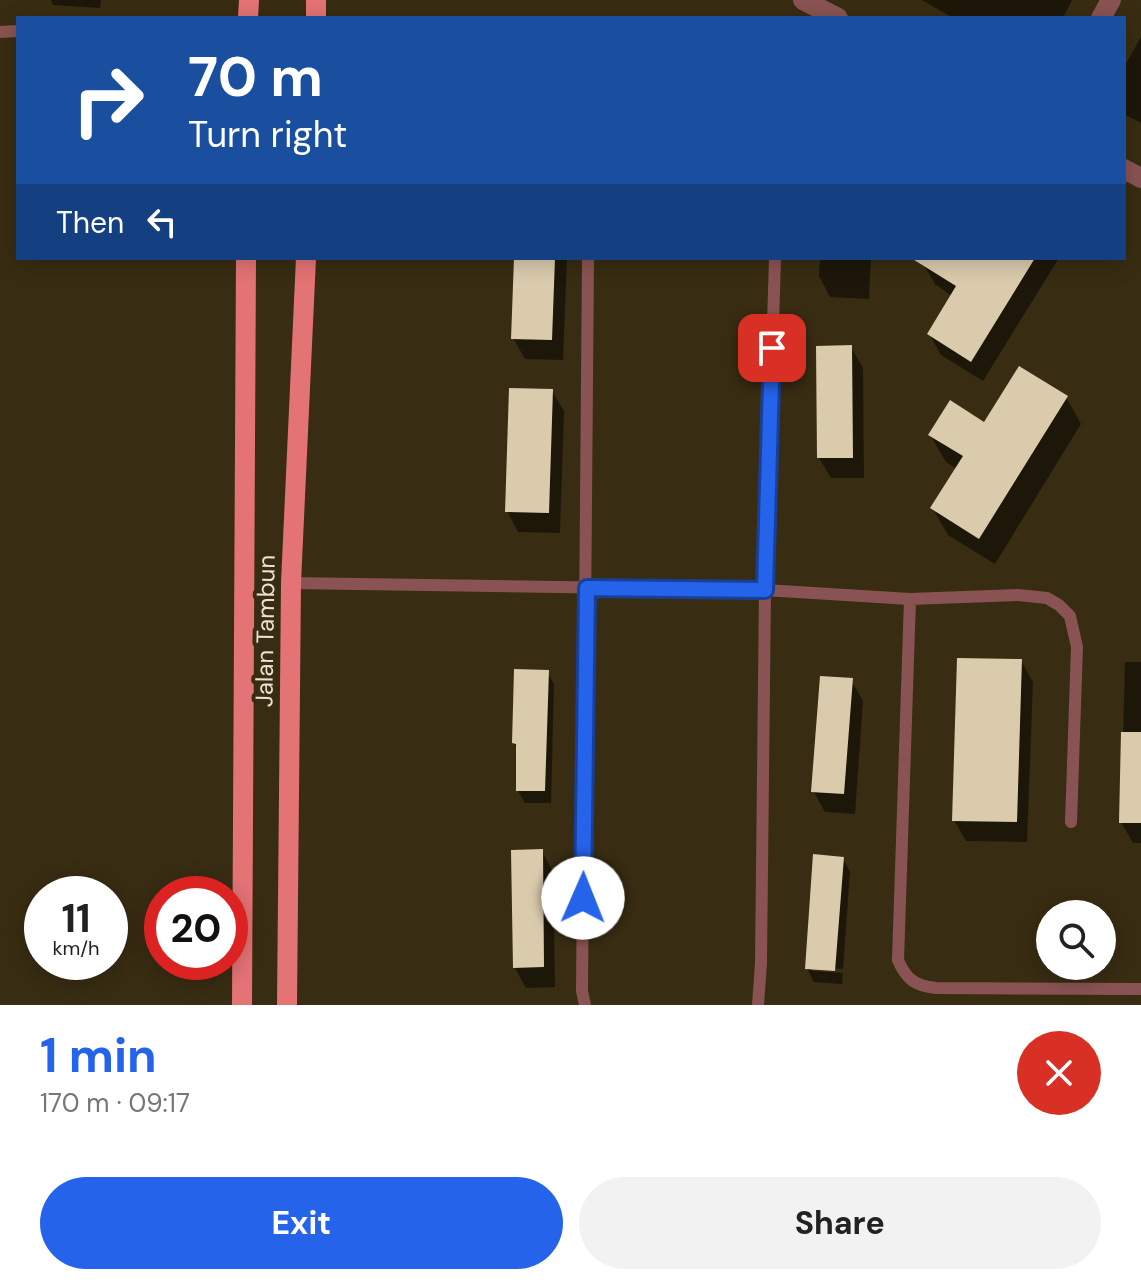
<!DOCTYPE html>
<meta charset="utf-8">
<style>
body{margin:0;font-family:"DM Sans",sans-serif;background:#f2f2f2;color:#222;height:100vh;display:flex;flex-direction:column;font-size:30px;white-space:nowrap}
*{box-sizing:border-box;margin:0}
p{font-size:26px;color:#767676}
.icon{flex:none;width:44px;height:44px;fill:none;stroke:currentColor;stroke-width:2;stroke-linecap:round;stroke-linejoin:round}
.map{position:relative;height:1005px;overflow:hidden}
.side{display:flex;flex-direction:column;background:#fff;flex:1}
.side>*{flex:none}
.top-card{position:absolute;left:16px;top:16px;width:1110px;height:244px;border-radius:0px;box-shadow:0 4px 20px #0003;background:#1a4fa0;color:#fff;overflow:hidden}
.buttons{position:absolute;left:1036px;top:900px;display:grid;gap:16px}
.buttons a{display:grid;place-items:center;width:80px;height:80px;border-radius:50%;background:#fff;box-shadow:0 4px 20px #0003;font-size:40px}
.speed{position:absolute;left:24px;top:876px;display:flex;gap:16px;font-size:40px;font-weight:700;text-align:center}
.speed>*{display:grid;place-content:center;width:104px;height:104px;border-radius:50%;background:#fff;box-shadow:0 4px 20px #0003;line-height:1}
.speed small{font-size:20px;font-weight:400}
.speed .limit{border:12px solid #d22;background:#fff;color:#111}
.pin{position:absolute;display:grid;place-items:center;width:68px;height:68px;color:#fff;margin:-34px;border-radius:16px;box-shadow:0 4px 12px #0006}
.me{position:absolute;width:88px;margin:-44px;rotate:1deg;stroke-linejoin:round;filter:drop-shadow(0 0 6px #0008)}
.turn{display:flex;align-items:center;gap:28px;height:168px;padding:0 40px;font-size:36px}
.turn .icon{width:104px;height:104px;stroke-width:2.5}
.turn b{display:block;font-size:56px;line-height:68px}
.then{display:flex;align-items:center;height:76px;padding:0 40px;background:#0003;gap:16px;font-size:30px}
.round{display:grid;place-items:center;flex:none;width:84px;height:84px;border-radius:42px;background:#f2f2f2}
.summary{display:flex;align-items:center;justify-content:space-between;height:136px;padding:0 40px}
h1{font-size:48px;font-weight:700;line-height:60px;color:#2563eb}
.action{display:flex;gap:16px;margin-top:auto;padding:16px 40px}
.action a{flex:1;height:92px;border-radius:48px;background:#2563eb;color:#fff;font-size:32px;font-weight:700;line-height:92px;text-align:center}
.action a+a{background:#f2f2f2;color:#222}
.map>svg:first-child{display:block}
</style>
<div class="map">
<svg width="1141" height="1005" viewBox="0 0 1141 1005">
<rect width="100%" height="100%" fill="#382c12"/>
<!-- shadow -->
<path fill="#0007" d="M 51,0 L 101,0 L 100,8 L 53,5 Z
M 922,0 L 1072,0 L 1063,18 L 953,18 Z
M 1141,37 L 1141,123 L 1124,114 L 1124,67 Z
M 516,258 L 567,258 L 563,360 L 525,359 L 513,338 Z
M 820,258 L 871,258 L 869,299 L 830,297 L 819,276 Z
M 926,258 L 1059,258 L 983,381 L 941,355 L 929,334 L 952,296 L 935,284 L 923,264 Z
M 851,347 L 863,368 L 864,478 L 831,478 L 819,458 Z
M 552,391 L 564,411 L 560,533 L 518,532 L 507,511 Z
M 1066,397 L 1081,424 L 995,564 L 948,535 L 933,509 L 957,469 L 946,462 L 930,435 L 985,424 Z
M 1021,661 L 1033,682 L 1027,842 L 966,841 L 954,820 Z
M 1125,662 L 1141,662 L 1141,843 L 1133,843 L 1121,822 Z
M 547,672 L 554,684 L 551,803 L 525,803 L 518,791 L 518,750 L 514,743 Z
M 851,680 L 863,701 L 855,814 L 825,812 L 814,792 Z
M 542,851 L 553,872 L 555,987 L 526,988 L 515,968 Z
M 843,858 L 850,872 L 843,969 L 812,967 L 812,971 L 843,973 L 842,984 L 814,982 L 807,968 Z"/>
<!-- building -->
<path fill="#dacbad" d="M 514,258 L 555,258 L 552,340 L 511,339 Z
M 911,258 L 1035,258 L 971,362 L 927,334 L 956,286 Z
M 852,345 L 853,458 L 817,458 L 816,346 Z
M 1019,366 L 1068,396 L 979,539 L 930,508 L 963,456 L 928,435 L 950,400 L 984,422 Z
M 509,388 L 553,389 L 549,513 L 505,512 Z
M 957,658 L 1022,659 L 1017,822 L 952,821 Z
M 514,669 L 549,670 L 545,791 L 516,791 L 516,744 L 512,743 Z
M 820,676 L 853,678 L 844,794 L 811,792 Z
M 1121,732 L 1141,732 L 1141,823 L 1119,823 Z
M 543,849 L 544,967 L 513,968 L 511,850 Z
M 813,854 L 844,857 L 835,971 L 805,969 Z"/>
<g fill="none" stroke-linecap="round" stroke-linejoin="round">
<!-- lane -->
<path stroke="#8a5353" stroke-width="12" d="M 0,32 L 18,31
M 291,583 L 765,590 L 910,599 L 1018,595 L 1047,598 L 1059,605 L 1070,616 L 1077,647 L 1071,822
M 910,599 L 898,960 C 906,979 915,986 936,988 L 1141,989
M 585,1005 L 582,991 L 588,258
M 758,1005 L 761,963 L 765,590 L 775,258"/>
<!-- street -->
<path stroke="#8a5353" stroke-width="20" d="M 803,0 L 838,18
M 1101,18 L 1111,0
M 1124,169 L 1141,178"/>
<!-- primary -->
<path stroke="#e47375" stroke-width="20" d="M 248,18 L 249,0
M 316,18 L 316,0
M 242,1005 L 246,258
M 287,1005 L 291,583 L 306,258"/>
</g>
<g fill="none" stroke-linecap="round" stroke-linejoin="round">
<!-- route casing -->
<g stroke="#184099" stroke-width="20">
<path id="route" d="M 583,898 L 587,588 L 765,590 L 772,348"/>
</g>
<!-- route -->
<use href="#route" stroke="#2563eb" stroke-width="14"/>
</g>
<g text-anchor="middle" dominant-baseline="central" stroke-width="8" stroke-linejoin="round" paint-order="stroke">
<!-- street labels -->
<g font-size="24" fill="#eae3d4" stroke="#382c12">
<text transform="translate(265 631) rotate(-89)">Jalan Tambun</text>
</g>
</g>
</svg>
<div class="buttons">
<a><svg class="icon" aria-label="search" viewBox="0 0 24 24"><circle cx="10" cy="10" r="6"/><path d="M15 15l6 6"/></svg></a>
</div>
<div class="speed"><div>11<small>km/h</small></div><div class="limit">20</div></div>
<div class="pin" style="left:772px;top:348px;background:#d93025"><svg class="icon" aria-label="arrive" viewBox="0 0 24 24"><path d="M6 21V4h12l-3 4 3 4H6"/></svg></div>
<svg class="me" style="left:583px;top:898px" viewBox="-20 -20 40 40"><circle r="19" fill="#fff"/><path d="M0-13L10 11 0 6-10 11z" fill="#2563eb"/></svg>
<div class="top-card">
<div class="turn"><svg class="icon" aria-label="right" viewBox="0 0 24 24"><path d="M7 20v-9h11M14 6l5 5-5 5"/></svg><div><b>70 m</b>Turn right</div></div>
<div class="then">Then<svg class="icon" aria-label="left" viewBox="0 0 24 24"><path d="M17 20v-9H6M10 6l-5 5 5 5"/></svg></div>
</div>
</div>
<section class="side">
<div class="summary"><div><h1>1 min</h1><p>170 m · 09:17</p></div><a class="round" style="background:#d93025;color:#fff"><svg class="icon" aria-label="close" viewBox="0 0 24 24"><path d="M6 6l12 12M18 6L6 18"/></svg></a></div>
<div class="action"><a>Exit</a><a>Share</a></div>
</section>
